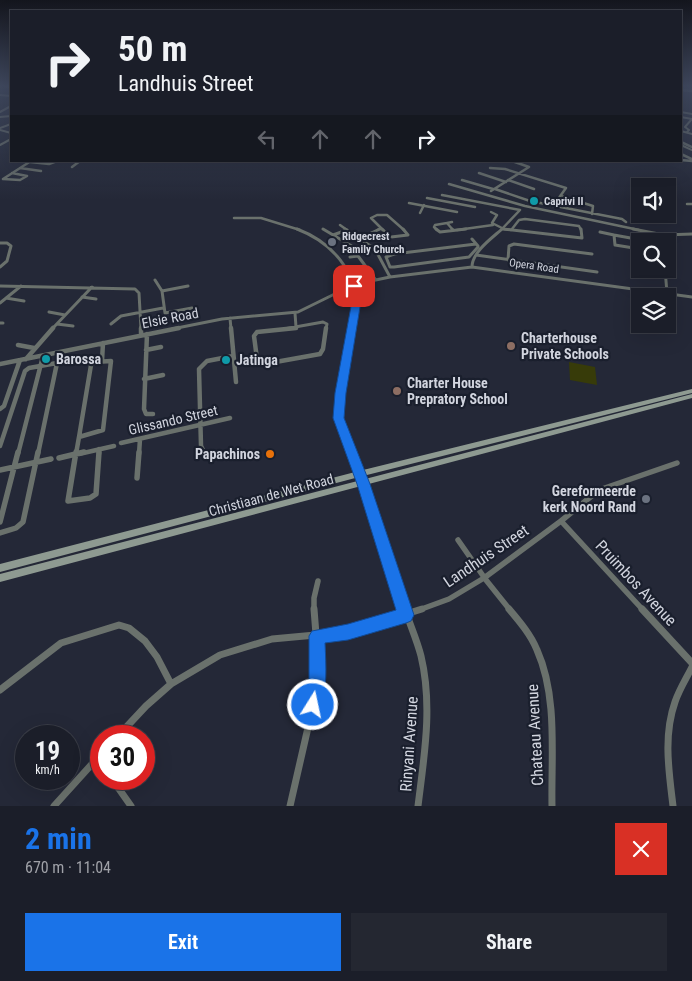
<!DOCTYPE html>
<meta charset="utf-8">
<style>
body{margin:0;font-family:"Roboto Condensed",sans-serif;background:#242731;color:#f1f3f6;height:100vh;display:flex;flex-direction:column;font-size:19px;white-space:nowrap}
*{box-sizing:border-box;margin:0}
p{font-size:16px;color:#a0a2a8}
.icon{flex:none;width:28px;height:28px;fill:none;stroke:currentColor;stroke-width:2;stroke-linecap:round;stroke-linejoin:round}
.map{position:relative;height:806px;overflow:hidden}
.details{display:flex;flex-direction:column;background:#1b1e29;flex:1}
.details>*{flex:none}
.top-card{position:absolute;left:10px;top:10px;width:672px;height:152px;border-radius:0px;box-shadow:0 5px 20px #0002,0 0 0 1px #393c46;background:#1b1e29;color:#f1f3f6;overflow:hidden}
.fabs{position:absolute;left:631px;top:178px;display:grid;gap:10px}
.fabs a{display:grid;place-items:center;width:45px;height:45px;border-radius:0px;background:#1b1e29;box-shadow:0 5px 20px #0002,0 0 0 1px #393c46;font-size:25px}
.speed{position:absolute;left:15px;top:725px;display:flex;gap:10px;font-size:25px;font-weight:700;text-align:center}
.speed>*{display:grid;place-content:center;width:65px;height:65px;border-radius:50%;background:#1b1e29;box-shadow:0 5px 20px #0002,0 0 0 1px #393c46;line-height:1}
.speed small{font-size:12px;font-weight:400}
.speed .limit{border:8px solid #d22;background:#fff;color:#111}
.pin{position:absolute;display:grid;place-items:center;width:42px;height:42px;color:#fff;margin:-21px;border-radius:10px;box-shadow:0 2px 8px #0006}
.me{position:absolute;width:55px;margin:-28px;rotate:10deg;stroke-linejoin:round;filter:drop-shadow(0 0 4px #0008)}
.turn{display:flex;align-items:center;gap:18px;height:105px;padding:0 25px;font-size:22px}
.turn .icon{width:65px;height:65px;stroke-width:2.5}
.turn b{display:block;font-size:35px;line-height:42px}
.lanes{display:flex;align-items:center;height:48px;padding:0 25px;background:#0003;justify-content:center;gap:25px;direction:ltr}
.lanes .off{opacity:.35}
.round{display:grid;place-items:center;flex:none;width:52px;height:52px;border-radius:0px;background:#242731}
.overview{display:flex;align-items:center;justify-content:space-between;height:85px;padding:0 25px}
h1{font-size:30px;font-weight:700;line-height:38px;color:#1a73e8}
.action{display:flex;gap:10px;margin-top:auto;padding:10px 25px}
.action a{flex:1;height:58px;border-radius:0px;background:#1a73e8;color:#fff;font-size:20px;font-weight:700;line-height:58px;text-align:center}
.action a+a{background:#242731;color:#f1f3f6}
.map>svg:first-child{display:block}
</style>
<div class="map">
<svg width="692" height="806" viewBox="0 0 692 806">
<rect width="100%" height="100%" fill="#242837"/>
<!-- green -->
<path fill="#373b09" d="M 569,362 L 595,367 L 597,385 L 570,380 Z"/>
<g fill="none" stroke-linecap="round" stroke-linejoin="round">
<!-- minor-far5 -->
<path stroke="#6a716c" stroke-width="2" d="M 5,87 L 11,87
M 0,95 L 11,96
M 0,112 L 11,106
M 681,112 L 692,114
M 0,117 L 11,116
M 681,117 L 692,119
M 0,128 L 11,124
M 0,130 L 11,133
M 681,131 L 692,134
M 687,132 L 689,130 L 685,127 L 692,119
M 0,145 L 11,139
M 681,145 L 692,150"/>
<!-- minor-far4 -->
<path stroke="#6a716c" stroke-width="2.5" d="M 681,154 L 692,159
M 681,160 L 692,161
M 30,162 L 49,164 L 57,161
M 72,167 L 80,161
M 20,168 L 41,171
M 490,168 L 505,169 L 566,188 L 553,206
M 12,173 L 27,176
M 479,173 L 506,182
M 3,179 L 31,161
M 3,179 L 20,180 L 27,176
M 462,180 L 493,189
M 508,180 L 534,189
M 449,184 L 525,206 L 639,230
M 495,189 L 530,201 L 622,219 L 626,222
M 491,191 L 529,167 L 512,161
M 442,195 L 520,210 L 501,230
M 561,196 L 593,206 L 592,214
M 427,198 L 475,207
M 409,203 L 457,212
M 687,204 L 692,204
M 491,212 L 497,215 L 492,223 L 504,229 L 511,230
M 420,213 L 424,205
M 234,218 L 261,218 L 300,230
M 452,222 L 447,223 L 453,230
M 340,225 L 347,230
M 512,229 L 519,220 L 525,219 L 579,226 L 581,230
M 377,230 L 381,228
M 383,230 L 371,218 L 377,215 L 387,215 L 404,230
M 437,230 L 434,227 L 435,225 L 447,223
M 457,230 L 493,225"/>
<!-- minor-far3 -->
<path stroke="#6a716c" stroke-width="3" d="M 297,229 C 321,238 340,254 351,278
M 323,229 L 355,248
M 345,229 L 375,249 L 390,277
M 382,229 L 391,237
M 436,229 L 440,232 L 466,229
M 452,229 L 453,230
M 503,229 L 582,238 L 581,229
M 633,229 L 664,235
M 600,232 L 614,235
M 333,235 L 347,230
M 391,237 L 408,235 L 403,229
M 360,238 L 380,229
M 379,239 L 391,237
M 472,239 L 478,246 L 478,247 L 469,257 L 394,267 L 390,267 L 386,257 L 394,254 L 476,244
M 664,241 L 664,235 L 692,234
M 0,243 L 7,243 L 11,246 L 7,261 L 0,267
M 640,249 L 615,245 L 614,235 L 647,241
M 476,255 L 597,272
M 350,257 L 358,256 L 375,279
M 508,260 L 509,246 L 514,244 L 592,254
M 472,267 C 472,252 492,238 502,229
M 665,269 L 667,293
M 155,280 L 162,291
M 366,282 L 390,277 L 472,267 L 692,297
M 0,286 L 135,289 L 139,293 L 141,329
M 188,286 L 162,291 L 165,313 L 192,308
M 343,288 L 356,277 L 363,277 L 365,282
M 337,295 L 349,294 L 356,300
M 82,297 L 96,299
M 6,298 L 24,301
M 0,303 L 21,286
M 49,312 L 65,315
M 295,313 L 296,327
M 230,318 L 231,329
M 0,323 L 3,323
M 57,324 L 73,326
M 111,324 L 121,316 L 163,308
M 52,329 L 92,287
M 172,329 L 222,319 L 298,312 L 353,285
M 284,329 L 323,322 L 327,324 L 326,329
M 351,329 L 357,291 L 361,286"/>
<!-- minor-far2 -->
<path stroke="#6a716c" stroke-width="4.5" d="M 141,328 L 141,335
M 231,328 L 236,382
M 296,328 L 257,332 L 254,336 L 257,359 L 262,363 L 270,363 L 320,354 L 323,349 L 326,328
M 351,328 L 340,393 L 338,418 L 352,454
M 147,334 L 144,409 L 146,414 L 153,414
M 18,345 L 34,348
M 146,350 L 161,347
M 26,359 L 53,328
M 102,361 L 103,343
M 111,361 L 103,430 L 79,437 L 91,365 L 95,362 Z
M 0,364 L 179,328
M 144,379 L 163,375
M 0,409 L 4,406 L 20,360
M 121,443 L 230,418
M 0,446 L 25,371 L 29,368 L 57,363 L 38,454
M 18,454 L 43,356
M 76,454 L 79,437
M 79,454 L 114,446
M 99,454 L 99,449
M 139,454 L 140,439
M 205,454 L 201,446 L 199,369 L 207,361 L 233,356"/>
<!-- minor-far1 -->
<path stroke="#6a716c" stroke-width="5.5" d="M 76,452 L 68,501 L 90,498 L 96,494 L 99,452
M 203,452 L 209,458
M 351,452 L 405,610
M 59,458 L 84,452
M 0,470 L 51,459
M 137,478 L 139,452
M 561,521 L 643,610
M 0,522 L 18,452
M 0,533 L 16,528 L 23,522 L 38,452
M 458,540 L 486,580 L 510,610
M 314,610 L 314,598 L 318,581
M 419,610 L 449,599 L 484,578 L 561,521 L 599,490 L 677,463"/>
<!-- minor -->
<path stroke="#6a716c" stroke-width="7" d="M 405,609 C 410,625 417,640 421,656 C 433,706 424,757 418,806
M 509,609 C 520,622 531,635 537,650 C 558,697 551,756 552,806
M 642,609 L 692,663
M 0,690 L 61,643 L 119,625 L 129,628 L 145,641 L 157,657 L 171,684
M 118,736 L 146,706 L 171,684 L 220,655 L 272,639 L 348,632 L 422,609
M 112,779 L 131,806
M 54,806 L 101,754
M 290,806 L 315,697 L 318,660 L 314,609
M 673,806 C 669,772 663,736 675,702 C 679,690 686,679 692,667"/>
<!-- tertiary -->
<path stroke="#6a716c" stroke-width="2.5" d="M 681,90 L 692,91
M 681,142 L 692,147"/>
<!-- secondary -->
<path fill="#8e9a91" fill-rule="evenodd" d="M 692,389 L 692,393 L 359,477 L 0,572 L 0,564 L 359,471 Z
M 692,394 L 692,398 L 0,582 L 0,574 Z"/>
</g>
<!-- sky -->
<linearGradient id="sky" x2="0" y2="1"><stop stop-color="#14161e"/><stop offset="0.43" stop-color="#3f485e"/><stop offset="1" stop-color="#3f485e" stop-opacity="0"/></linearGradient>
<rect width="692" height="200" fill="url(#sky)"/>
<!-- route -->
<path fill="#1a73e8" stroke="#114b97" d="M 354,283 L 357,284 L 362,291 L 361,301 L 346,393 L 344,418 L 370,484 L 414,615 L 411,621 L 406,623 L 348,640 L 325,643 C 326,666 328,690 319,712 L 313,714 L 307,712 L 304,705 L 309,681 L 309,636 L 312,631 L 348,624 L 396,610 L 357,484 L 333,418 L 335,393 L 352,301 L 353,291 L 350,286 Z"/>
<!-- markers -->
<g fill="#0f9aa8" stroke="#1a1f2d" stroke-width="2">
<circle cx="534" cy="201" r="5"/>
<circle cx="46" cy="359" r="5"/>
<circle cx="226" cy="360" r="5"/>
</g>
<g fill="#6b7280" stroke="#1a1f2d" stroke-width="2">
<circle cx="332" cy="242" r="5"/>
<circle cx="646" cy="499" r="5"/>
</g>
<g fill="#8d6e63" stroke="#1a1f2d" stroke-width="2">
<circle cx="511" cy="346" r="5"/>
<circle cx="397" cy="391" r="5"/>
</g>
<circle fill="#e8710a" stroke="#1a1f2d" stroke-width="2" cx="270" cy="454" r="5"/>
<g text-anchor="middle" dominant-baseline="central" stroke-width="4.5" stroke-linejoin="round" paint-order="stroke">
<!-- far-poi labels -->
<g font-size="11" font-weight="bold" fill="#d2d5df" stroke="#1a1f2d" text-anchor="start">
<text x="544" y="201">Caprivi II</text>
<text x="342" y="236">Ridgecrest<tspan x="342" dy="13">Family Church</tspan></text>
</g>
<!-- far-street labels -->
<g font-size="11" fill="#d2d5df" stroke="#1a1f2d">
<text transform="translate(534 266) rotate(8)">Opera Road</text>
</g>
<!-- street labels -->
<g font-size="14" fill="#d2d5df" stroke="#1a1f2d">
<text transform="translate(170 318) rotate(-11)">Elsie Road</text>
<text transform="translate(173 420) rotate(-13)">Glissando Street</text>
<text transform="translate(271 495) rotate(-15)">Christiaan de Wet Road</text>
</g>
<!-- poi labels -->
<g font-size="14" font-weight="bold" fill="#d2d5df" stroke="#1a1f2d" text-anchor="start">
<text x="521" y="338">Charterhouse<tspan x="521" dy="16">Private Schools</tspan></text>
<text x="56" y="359">Barossa</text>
<text x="236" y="360">Jatinga</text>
<text x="407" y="383">Charter House<tspan x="407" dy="16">Prepratory School</tspan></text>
<text x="260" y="454" text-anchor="end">Papachinos</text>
<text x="636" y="491" text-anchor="end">Gereformeerde<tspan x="636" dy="16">kerk Noord Rand</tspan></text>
</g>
<!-- near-street labels -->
<g font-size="16" fill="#d2d5df" stroke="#1a1f2d">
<text transform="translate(486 556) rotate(-34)">Landhuis Street</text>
<text transform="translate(636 583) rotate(47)">Pruimbos Avenue</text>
<text transform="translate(535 735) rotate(-93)">Chateau Avenue</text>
<text transform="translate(409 744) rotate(-86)">Rinyani Avenue</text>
</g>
</g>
</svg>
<div class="fabs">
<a><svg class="icon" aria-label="sound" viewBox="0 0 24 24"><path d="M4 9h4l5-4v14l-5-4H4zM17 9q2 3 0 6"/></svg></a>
<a><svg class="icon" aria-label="search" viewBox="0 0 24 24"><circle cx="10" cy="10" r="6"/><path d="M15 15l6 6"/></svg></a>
<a><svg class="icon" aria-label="layers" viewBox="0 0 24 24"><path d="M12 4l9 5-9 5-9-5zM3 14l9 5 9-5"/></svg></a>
</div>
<div class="speed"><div>19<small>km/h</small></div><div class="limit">30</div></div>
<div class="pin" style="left:354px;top:286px;background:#d93025"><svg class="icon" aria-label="arrive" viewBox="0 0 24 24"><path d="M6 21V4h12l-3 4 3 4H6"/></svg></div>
<svg class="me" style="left:313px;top:705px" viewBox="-20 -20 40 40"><circle r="17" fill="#1a73e8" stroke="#fff" stroke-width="3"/><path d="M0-11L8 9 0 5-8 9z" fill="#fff"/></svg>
<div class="top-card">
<div class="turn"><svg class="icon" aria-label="right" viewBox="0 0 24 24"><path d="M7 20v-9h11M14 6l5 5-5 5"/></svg><div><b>50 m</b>Landhuis Street</div></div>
<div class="lanes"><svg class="icon off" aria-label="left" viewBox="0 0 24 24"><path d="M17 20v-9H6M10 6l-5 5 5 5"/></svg><svg class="icon off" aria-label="ahead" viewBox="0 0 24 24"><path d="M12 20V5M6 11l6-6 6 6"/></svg><svg class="icon off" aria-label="ahead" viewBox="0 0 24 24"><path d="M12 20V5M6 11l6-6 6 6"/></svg><svg class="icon" aria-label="right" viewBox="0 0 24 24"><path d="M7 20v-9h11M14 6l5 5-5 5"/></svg></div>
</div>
</div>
<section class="details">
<div class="overview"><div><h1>2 min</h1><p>670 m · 11:04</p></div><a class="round" style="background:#d93025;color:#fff"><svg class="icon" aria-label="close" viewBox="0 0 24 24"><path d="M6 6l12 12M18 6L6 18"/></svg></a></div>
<div class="action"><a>Exit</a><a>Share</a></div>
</section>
